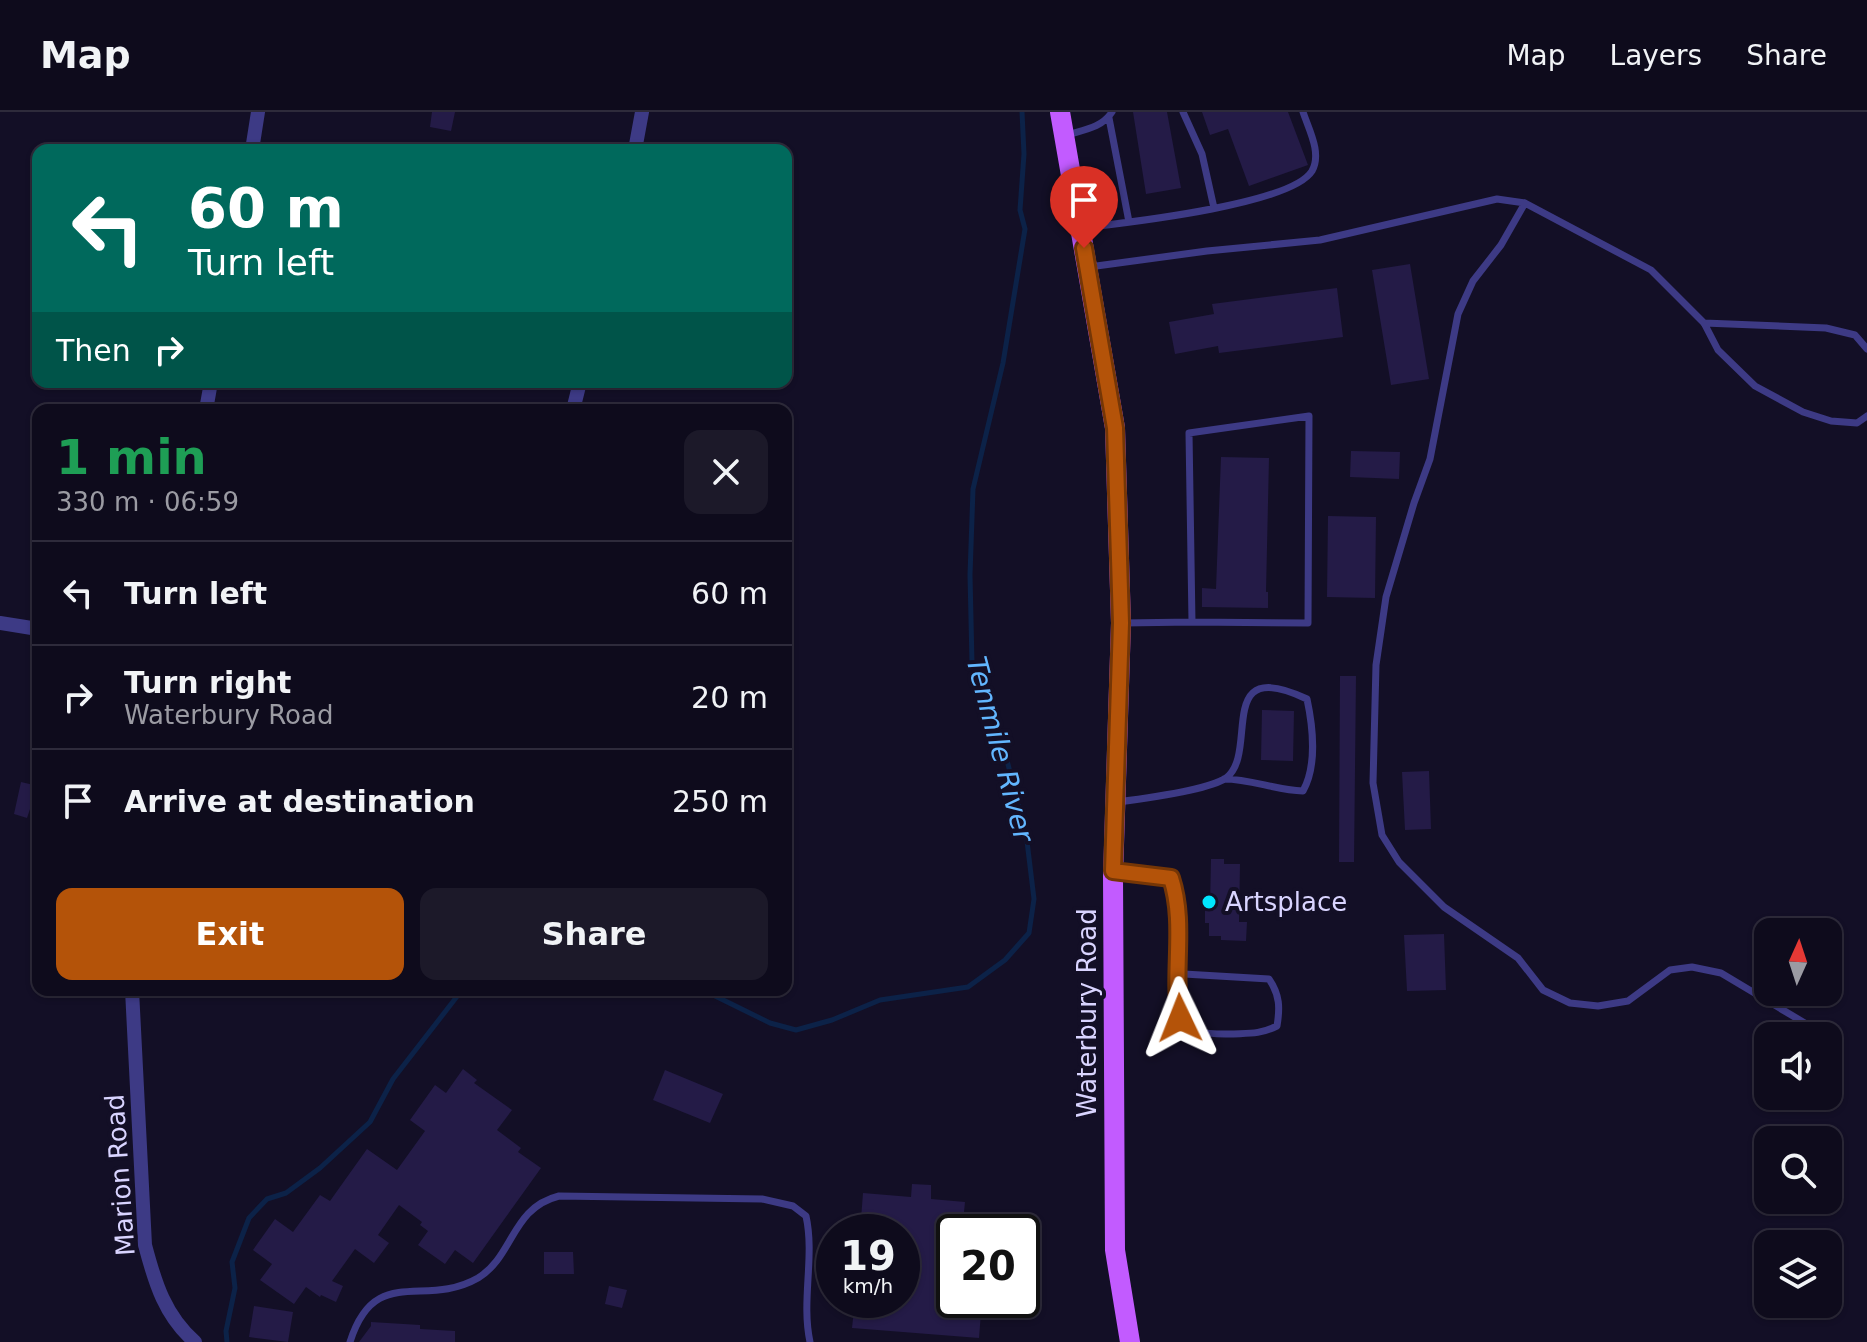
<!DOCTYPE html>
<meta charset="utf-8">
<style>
body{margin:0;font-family:"DejaVu Sans",sans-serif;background:#1c1929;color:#f1f3f6;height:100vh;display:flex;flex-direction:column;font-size:30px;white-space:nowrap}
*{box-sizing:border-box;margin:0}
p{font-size:26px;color:#9b9ba3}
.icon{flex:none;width:44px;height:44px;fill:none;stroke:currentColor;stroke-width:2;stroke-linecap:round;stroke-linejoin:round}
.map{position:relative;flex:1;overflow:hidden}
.drawer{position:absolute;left:32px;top:292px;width:760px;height:592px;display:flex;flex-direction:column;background:#0e0b1c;border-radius:16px;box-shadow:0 2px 6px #0004,0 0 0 2px #2e2b3b}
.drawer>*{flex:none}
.banner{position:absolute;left:32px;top:32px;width:760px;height:244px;border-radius:16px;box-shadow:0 2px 6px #0004,0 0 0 2px #2e2b3b;background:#00695c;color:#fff;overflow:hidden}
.needle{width:52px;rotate:3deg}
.tools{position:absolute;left:1754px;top:806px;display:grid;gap:16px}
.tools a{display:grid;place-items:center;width:88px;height:88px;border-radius:16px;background:#0e0b1c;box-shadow:0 2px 6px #0004,0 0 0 2px #2e2b3b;font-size:40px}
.speed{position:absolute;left:816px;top:1102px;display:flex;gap:16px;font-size:40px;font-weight:700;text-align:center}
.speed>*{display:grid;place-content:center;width:104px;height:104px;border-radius:50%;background:#0e0b1c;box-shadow:0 2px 6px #0004,0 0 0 2px #2e2b3b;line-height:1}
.speed small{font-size:20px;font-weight:400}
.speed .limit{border:4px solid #111;border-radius:12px;background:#fff;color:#111}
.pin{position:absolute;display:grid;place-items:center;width:68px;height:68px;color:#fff;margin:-82px -34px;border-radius:50% 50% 50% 0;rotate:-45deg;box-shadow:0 0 8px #0007}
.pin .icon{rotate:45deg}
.me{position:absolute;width:88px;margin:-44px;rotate:358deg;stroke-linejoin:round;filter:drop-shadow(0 0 6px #0008)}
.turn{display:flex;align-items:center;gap:28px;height:168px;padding:0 24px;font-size:36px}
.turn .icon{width:104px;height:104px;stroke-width:2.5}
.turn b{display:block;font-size:56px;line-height:68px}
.then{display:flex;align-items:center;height:76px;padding:0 24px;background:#0003;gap:16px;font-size:30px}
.round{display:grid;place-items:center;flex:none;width:84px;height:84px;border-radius:16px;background:#1c1929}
.head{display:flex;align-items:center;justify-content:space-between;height:136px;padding:0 24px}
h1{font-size:48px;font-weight:800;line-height:60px;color:#1e9e55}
.cta{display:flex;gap:16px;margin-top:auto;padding:16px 24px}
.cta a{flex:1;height:92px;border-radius:16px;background:#b45309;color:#fff;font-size:32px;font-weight:800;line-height:92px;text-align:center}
.cta a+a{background:#1c1929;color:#f1f3f6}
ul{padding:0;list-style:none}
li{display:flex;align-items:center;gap:24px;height:104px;padding:0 24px;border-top:2px solid #2e2b3b}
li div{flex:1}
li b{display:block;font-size:30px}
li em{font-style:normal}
header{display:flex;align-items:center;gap:48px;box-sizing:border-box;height:112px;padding:0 40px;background:#0e0b1c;border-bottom:2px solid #2e2b3b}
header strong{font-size:38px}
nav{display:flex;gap:44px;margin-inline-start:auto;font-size:28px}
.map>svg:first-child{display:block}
</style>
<header>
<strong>Map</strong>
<nav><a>Map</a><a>Layers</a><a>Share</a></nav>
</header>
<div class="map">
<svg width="1867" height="1230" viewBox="0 0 1867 1230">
<rect width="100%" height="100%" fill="#130f26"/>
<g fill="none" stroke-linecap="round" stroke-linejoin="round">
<!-- stream -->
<path stroke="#0c2248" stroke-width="5" d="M 703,878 L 770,911 L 796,918 L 832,908 L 880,888 L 968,875 L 1005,848 L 1029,821 L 1034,787 L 1026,721 L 1005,641 L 972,551 L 970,463 L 973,377 L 1003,251 L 1025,117 L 1020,98 L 1024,42 L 1022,0
M 227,1230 L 226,1219 L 235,1176 L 232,1150 L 249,1106 L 267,1087 L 286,1081 L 320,1056 L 370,1010 L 393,967 L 462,878"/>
</g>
<!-- building -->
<path fill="#241b47" d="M 432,0 L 455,0 L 451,19 L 430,15 Z
M 1133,0 L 1167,0 L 1181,76 L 1146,82 Z
M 1202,0 L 1288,0 L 1308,53 L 1249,74 L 1228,17 L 1210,23 Z
M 1410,152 L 1429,267 L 1391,273 L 1372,158 Z
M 1337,176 L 1343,225 L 1219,241 L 1218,234 L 1175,242 L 1169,210 L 1214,202 L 1212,192 Z
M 1351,339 L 1400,340 L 1399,367 L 1350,365 Z
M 1221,345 L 1269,346 L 1266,480 L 1268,480 L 1268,496 L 1202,495 L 1202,476 L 1216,477 Z
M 1328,404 L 1376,405 L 1375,486 L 1327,485 Z
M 1340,564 L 1356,564 L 1354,750 L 1339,750 Z
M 1262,598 L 1294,599 L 1293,649 L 1261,648 Z
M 1429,659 L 1431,717 L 1405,718 L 1402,660 Z
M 21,670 L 38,674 L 38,693 L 32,691 L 27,706 L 14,702 Z
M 1211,747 L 1224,747 L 1224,752 L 1240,752 L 1239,810 L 1247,810 L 1246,829 L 1221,828 L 1221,824 L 1209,824 L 1209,811 L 1205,811 L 1205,796 L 1210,796 Z
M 1444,822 L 1446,878 L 1407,879 L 1404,823 Z
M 463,957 L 477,968 L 474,971 L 512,998 L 497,1018 L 521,1036 L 518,1040 L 541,1056 L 473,1151 L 455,1138 L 445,1152 L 418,1133 L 428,1119 L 420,1113 L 422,1110 L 399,1093 L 378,1123 L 389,1131 L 374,1151 L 355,1137 L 332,1169 L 343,1174 L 336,1190 L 321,1183 L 320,1185 L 306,1175 L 294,1192 L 260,1168 L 272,1152 L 253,1138 L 275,1107 L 293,1120 L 320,1083 L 330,1089 L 367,1037 L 397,1058 L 425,1019 L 410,1008 L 435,973 L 446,981 Z
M 665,958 L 723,982 L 710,1011 L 653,988 Z
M 912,1072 L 931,1073 L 931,1087 L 965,1090 L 962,1120 L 954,1120 L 954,1188 L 982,1188 L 979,1226 L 852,1216 L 855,1188 L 902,1188 L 902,1120 L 860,1120 L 863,1081 L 911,1085 Z
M 544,1140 L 573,1140 L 574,1162 L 544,1162 Z
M 609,1174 L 627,1178 L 622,1196 L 605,1192 Z
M 254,1194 L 293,1200 L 288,1230 L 249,1225 Z
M 371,1210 L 420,1213 L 420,1217 L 455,1219 L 455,1230 L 359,1230 L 371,1214 Z"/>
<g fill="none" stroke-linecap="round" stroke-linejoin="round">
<!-- service -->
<path stroke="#3d3a85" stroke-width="7" d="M 1183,0 L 1202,42 L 1214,96
M 1109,6 L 1129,110
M 1067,23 C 1083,18 1102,16 1112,0
M 1525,91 L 1501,133 L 1473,169 L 1458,202 L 1430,347 L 1414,391 L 1386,485 L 1376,553 L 1373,671 L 1382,723 L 1399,750 L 1444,795 L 1518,846 L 1543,878 L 1570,891 L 1598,894 L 1628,889 L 1670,858 L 1692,855 L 1721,861 L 1808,913
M 1082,116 C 1124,111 1291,93 1312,59 C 1322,41 1309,18 1303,0
M 1089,155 L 1207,139 L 1320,128 L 1497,87 L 1525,91 L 1651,158 L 1704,211 L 1718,238 L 1755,274 L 1803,300 L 1831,309 L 1857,311 L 1867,304
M 1704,211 L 1826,216 L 1855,223 L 1867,237
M 1123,511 L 1192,510 L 1189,321 L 1309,304 L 1308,511 L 1192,510
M 1117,690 C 1141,687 1208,678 1226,666 C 1260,641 1213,542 1307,587 C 1313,615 1317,654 1303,679 C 1275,678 1251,667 1224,667
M 1115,759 L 1171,766 L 1176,781 L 1179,855 L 1184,862 L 1269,867 C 1280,883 1280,896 1277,914 C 1258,923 1249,921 1229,922 C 1172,923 1175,904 1179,855
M 350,1230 C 375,1151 424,1197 478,1166 C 514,1144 511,1096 559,1084 L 762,1087 L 793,1094 L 806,1104 C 815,1145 801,1188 810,1230"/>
<!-- minor -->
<path stroke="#3d3a85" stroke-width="14" d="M 252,38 L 258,0
M 635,38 L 642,0
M 206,298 L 211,270
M 573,298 L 580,270
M 0,511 L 38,517
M 132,878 L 145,1133 C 155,1171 165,1204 195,1230"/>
<!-- primary -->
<path stroke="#c25bff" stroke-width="20" d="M 1060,0 L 1115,316 L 1121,511 L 1113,765 L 1115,1138 L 1130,1230"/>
</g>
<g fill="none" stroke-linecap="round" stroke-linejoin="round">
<!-- route casing -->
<g stroke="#753606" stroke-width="20">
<path id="route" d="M 1084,136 L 1115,316 L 1121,511 L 1113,759 L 1171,766 C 1186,812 1172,860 1180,906"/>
</g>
<!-- route -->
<use href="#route" stroke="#b45309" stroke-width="14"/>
</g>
<!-- markers -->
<circle fill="#00e5ff" stroke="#130f26" stroke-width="3" cx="1209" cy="790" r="8"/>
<g text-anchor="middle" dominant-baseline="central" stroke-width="8" stroke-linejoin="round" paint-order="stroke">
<!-- poi labels -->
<g font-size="26" fill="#d9d4ff" stroke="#130f26" text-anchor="start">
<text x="1225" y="790">Artsplace</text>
</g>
<!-- street labels -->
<g font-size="26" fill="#d9d4ff" stroke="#130f26">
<text transform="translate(1087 901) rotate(-90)">Waterbury Road</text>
<text transform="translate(120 1063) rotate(-94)">Marion Road</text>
</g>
<!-- water labels -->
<g font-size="28" font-style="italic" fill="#62b6ff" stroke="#130f26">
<text transform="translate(1000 637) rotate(75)">Tenmile River</text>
</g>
</g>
</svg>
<div class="tools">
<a><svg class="needle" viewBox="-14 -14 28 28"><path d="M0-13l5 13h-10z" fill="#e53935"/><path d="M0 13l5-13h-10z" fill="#9b9ba3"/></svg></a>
<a><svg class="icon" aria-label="sound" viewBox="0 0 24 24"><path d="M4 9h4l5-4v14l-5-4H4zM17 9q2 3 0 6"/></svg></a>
<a><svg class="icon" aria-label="search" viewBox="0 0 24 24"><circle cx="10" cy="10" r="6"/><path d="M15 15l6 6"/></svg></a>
<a><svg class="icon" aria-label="layers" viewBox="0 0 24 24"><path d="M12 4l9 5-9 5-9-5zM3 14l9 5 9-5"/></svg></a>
</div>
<div class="speed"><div>19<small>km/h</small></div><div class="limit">20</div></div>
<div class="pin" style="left:1084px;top:136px;background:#d93025"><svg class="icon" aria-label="arrive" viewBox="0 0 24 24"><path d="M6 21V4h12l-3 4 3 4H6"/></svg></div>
<svg class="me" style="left:1180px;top:906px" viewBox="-20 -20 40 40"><path d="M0-17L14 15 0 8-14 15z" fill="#b45309" stroke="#fff" stroke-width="4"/></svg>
<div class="banner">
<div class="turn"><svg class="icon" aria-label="left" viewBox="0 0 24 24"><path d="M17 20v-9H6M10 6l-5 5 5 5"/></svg><div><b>60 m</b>Turn left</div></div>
<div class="then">Then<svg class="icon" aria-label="right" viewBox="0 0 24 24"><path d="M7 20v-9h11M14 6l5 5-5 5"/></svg></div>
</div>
<section class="drawer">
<div class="head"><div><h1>1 min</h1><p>330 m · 06:59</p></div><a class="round"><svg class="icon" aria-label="close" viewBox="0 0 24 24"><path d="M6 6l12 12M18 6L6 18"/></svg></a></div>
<ul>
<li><svg class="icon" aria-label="left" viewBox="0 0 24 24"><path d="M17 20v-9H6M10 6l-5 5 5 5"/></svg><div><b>Turn left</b></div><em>60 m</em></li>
<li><svg class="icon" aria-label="right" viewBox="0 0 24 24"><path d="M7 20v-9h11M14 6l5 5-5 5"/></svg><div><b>Turn right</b><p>Waterbury Road</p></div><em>20 m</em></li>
<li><svg class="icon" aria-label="arrive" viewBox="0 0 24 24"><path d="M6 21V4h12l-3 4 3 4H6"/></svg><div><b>Arrive at destination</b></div><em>250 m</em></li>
</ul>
<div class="cta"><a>Exit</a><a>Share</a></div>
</section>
</div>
